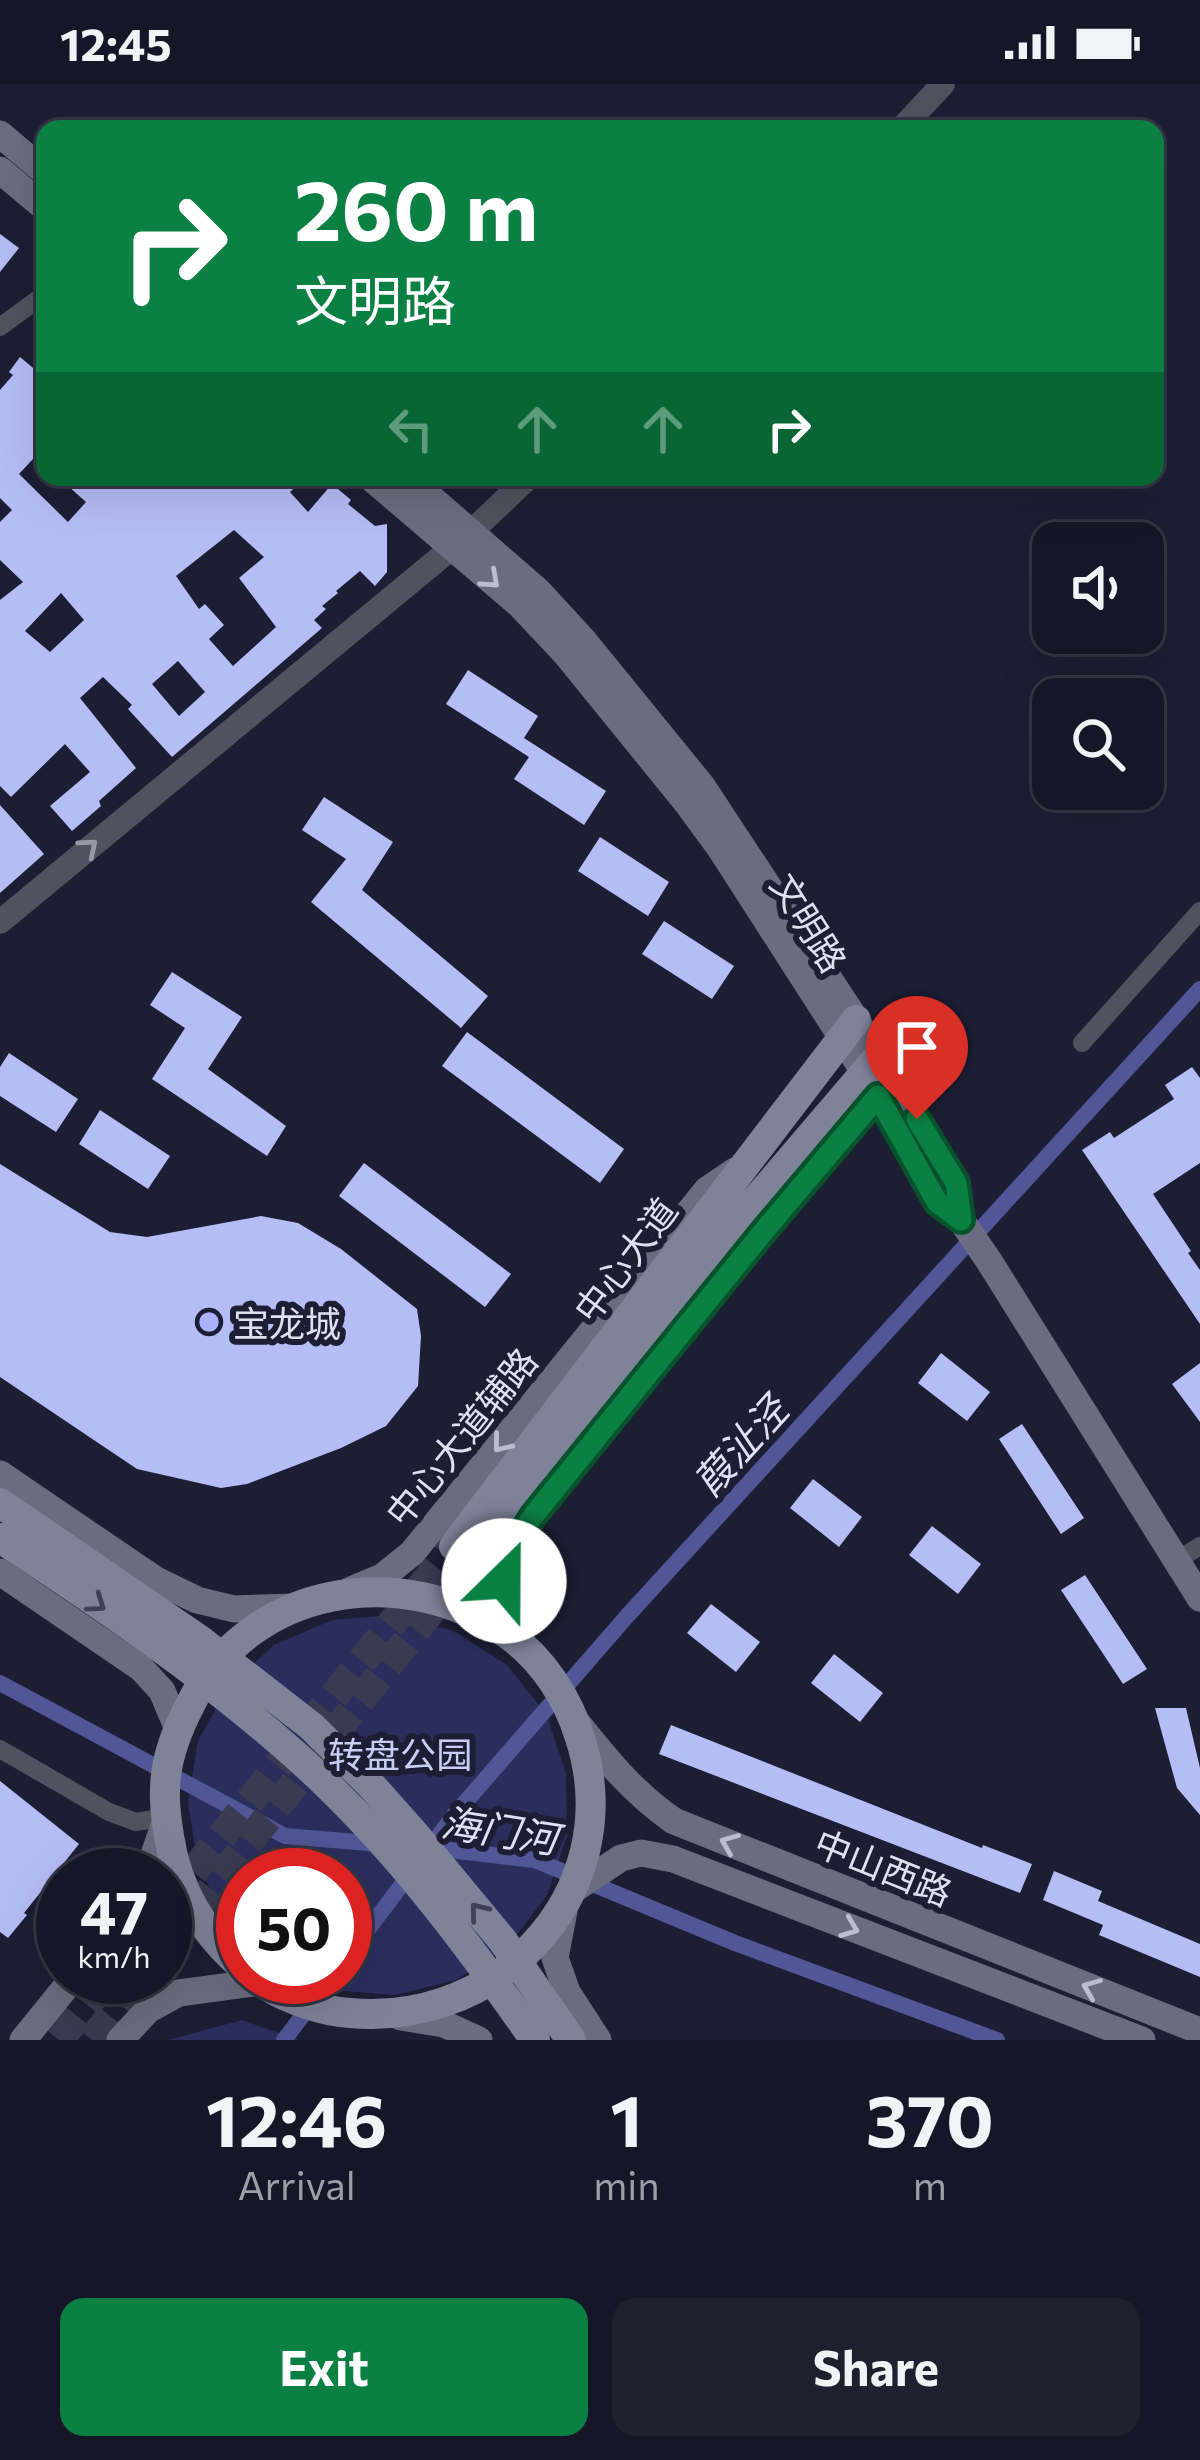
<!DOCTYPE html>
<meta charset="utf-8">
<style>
body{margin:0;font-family:Commissioner,"Noto Sans SC",sans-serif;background:#1e1f2f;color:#f1f3f6;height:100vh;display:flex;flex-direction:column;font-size:45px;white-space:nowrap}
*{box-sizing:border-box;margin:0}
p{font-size:39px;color:#9d9fa7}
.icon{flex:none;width:66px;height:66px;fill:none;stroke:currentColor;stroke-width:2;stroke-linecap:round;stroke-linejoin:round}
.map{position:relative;height:1956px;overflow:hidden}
.sheet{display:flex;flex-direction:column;background:#151627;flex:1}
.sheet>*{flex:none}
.hud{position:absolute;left:36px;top:36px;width:1128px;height:366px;border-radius:24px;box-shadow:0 12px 48px #0002,0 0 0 3px #343544;background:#0b8043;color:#fff;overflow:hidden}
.controls{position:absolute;left:1032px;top:438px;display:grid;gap:24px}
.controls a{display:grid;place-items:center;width:132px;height:132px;border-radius:24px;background:#151627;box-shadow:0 12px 48px #0002,0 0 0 3px #343544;font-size:60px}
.speed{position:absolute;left:36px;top:1764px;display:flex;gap:24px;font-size:60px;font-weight:700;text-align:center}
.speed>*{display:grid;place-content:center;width:156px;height:156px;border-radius:50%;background:#151627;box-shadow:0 12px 48px #0002,0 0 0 3px #343544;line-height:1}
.speed small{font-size:30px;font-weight:400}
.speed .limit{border:18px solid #d22;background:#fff;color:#111}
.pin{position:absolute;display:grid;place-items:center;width:102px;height:102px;color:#fff;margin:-123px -51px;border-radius:50% 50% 50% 0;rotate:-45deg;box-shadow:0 0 12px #0007}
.pin .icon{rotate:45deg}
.me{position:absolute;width:132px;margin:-66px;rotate:23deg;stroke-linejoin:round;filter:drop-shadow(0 0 9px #0008)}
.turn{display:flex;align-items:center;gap:42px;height:252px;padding:0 60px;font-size:54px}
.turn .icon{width:156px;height:156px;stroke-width:2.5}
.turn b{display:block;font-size:84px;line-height:102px}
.lanes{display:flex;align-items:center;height:114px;padding:0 60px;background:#0003;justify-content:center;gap:60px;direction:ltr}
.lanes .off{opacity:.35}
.eta{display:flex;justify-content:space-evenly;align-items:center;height:204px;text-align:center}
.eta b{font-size:72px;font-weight:700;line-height:84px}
.button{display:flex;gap:24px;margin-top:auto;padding:24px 60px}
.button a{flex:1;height:138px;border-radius:24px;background:#0b8043;color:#fff;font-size:48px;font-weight:700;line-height:138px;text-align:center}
.button a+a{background:#1e1f2f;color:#f1f3f6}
.status{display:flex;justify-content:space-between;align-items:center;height:84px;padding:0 60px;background:#151627;direction:ltr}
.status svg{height:33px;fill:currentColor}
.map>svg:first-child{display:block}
</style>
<div class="status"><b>12:45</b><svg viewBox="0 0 49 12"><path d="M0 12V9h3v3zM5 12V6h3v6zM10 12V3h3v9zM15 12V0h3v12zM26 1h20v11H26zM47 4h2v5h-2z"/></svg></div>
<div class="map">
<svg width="1200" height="1956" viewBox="0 0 1200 1956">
<rect width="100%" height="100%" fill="#1c1e34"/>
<!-- green -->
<path fill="#2b2e5d" d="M 394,1531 L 454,1547 L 507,1581 L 546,1630 L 566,1689 L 567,1752 L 547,1811 L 509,1861 L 456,1896 L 395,1911 L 332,1906 L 303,1893 L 345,1893 L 345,1791 L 243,1791 L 243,1851 L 227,1837 L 198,1781 L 188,1719 L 198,1657 L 228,1603 L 274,1561 L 332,1536 Z
M 242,1936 L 299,1956 L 168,1956 Z"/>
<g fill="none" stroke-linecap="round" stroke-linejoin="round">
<!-- canal -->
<path stroke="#505696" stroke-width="16" d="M 0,1599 L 285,1752 L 380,1760
M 424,1763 L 535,1776 L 735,1859 L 997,1956
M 345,1876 L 455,1730 L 628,1531 L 1200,905
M 284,1956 L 332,1893"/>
</g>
<!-- building -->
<path fill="#b5bdf7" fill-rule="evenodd" d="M 0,150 L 19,164 L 0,188 Z
M 20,273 L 45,294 L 45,362 L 19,390 L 68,438 L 86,418 L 58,393 L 306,393 L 290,408 L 308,428 L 332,400 L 351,416 L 348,420 L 375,442 L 387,440 L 387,488 L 375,502 L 360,487 L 336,507 L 338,509 L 322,522 L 326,525 L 314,536 L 322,544 L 172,673 L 128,625 L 132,621 L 103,593 L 80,614 L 136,684 L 99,717 L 101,722 L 72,747 L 50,722 L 90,688 L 65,660 L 11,713 L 0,702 L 0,516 L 23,498 L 0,476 L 0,438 L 12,426 L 0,414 L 0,306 L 13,291 L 9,288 ZM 234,446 L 264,473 L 239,494 L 276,543 L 233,582 L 209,555 L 224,541 L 205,520 L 199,525 L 176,492 ZM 61,509 L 84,536 L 50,568 L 25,547 ZM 178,577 L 205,608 L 179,632 L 152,600 Z
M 468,586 L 538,632 L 524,654 L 606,707 L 584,741 L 514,695 L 529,673 L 446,620 Z
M 324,713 L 393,758 L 362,806 L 488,912 L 461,944 L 311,818 L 346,775 L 302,746 Z
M 0,721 L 44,770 L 0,809 Z
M 600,753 L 669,798 L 648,832 L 578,787 Z
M 664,837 L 734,882 L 712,915 L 642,870 Z
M 172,888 L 242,933 L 208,985 L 286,1042 L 267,1072 L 152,995 L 185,944 L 150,921 Z
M 467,948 L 624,1065 L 600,1099 L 442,982 Z
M 9,969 L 78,1015 L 56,1048 L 0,1012 L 0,983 Z
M 1192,983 L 1200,994 L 1200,1079 L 1153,1110 L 1191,1167 L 1188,1169 L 1200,1186 L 1200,1240 L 1082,1066 L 1110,1048 L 1114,1054 L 1174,1015 L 1165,1001 Z
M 100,1026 L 170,1072 L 148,1105 L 79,1060 Z
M 364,1079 L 511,1190 L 485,1223 L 339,1112 Z
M 0,1080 L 110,1148 L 147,1153 L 261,1132 L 298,1139 L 341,1165 L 417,1225 L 421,1252 L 418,1302 L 386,1342 L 341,1364 L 247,1400 L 221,1404 L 137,1385 L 0,1293 Z
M 941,1269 L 990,1308 L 967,1337 L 918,1299 Z
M 1200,1279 L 1200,1338 L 1172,1300 Z
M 1022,1340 L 1084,1434 L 1061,1450 L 999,1355 Z
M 813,1395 L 862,1433 L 839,1463 L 790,1424 Z
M 932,1442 L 981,1480 L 958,1510 L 909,1471 Z
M 1085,1491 L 1147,1585 L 1123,1600 L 1061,1506 Z
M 711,1520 L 760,1558 L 736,1588 L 687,1549 Z
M 834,1570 L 883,1609 L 860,1638 L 811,1599 Z
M 1155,1624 L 1186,1624 L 1200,1684 L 1200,1731 L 1177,1704 Z
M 671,1641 L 982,1764 L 983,1761 L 1032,1780 L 1020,1809 L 659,1670 Z
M 0,1697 L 79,1760 L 24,1829 L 27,1831 L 8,1854 L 0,1848 Z
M 1054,1787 L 1102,1807 L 1098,1817 L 1200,1860 L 1200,1893 L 1099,1851 L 1103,1841 L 1043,1816 Z"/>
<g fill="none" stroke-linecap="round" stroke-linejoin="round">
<!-- primary-tunnel -->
<path stroke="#393b50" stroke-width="30" stroke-dasharray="30 15" stroke-linecap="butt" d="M 165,1823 L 454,1462
M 165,1864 L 470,1477
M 59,1956 L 109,1893
M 92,1956 L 142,1893"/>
<!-- minor -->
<path stroke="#50525d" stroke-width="18" d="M 0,243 L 45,210
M 1082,959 L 1200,827
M 1176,1477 L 1200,1462
M 0,1665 L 109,1728 L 136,1738 L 167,1733"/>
<!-- tertiary -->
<path stroke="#50525d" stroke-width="24" d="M 901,45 L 943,0
M 0,838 L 471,448 L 529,393"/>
<!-- secondary -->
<path stroke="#6a6d7f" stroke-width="27" d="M 0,50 L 45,88
M 0,86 L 45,124
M 370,393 L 520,521 L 566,570 L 687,719 L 720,764 L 864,988 L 937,1118 L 961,1136 L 989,1177 L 1200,1514
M 407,393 L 538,507 L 584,557 L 702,702 L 856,936 L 956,1099 L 961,1136
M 0,1390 L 156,1496 L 197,1516 L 234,1525 L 294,1523
M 0,1488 L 141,1584 L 162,1607 L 178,1645
M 351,1506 L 382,1493 L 412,1469 L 707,1106 L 735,1087
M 508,1551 C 504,1496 504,1479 533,1432 L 763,1147 L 878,1012 L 878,1000
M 574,1635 C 605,1674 633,1709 674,1737 L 1200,1947
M 147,1791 L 167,1733
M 576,1804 L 621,1774 L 641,1769 L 673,1775 L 1142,1956
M 564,1827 L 555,1874 L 567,1908 L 598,1956
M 401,1933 L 444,1940 L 479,1956
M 23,1956 L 74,1893
M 120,1956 L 148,1926 L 179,1909 L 260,1898"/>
<!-- primary -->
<path stroke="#7f839a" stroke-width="30" d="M 454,1462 L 856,936
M 470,1477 L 710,1170 L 879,972
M 243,1883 C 203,1849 177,1805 169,1752 C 167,1738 164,1722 165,1707 C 165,1676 176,1648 190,1621 C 249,1500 404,1476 509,1551 C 543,1576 568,1614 580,1654 C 631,1812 490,1956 328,1926 C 303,1920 276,1910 254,1893"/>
<!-- primary-bridge -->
<path stroke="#7f839a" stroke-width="30" d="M 0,1419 L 200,1556 L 311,1642 L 370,1700 L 417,1753 L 503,1857 L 571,1956
M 0,1454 C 102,1521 203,1589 294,1670 C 388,1753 464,1854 535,1956"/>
</g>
<!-- one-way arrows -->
<defs><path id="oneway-chevron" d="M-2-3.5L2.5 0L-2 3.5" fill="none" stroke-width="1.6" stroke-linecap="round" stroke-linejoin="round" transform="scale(3)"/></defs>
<g stroke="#bbbece">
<use href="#oneway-chevron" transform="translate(491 496) rotate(42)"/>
<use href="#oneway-chevron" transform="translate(501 1360) rotate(129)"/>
<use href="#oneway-chevron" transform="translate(729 1759) rotate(-158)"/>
<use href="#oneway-chevron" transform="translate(850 1844) rotate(21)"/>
<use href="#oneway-chevron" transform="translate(1091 1904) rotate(-158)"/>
</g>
<use stroke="#979aa6" href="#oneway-chevron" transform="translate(89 763) rotate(-40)"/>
<g stroke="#3f4158">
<use href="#oneway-chevron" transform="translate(97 1520) rotate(35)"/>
<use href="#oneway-chevron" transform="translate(478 1827) rotate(-129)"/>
</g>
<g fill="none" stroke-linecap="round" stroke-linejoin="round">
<!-- route casing -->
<g stroke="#07532c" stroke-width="30">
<path id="route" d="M 504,1497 L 514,1462 L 533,1432 L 763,1148 L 878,1012 L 937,1118 L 961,1136 L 956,1099 L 917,1035"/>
</g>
<!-- route -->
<use href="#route" stroke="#0b8043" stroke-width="21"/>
</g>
<!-- markers -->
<circle fill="#a7b1fc" stroke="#1c1e34" stroke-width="4.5" cx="209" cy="1238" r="12"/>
<g text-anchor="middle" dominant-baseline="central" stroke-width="12" stroke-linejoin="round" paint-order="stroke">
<!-- street labels -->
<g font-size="36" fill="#dee1f0" stroke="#1c1e34">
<text transform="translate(810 838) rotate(58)">文明路</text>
<text transform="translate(624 1175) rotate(-53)">中心大道</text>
<text transform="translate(460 1352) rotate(-51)">中心大道辅路</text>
<text transform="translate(884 1782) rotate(22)">中山西路</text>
</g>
<!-- poi labels -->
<g font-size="36" fill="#dee1f0" stroke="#1c1e34" text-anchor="start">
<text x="233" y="1238">宝龙城</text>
</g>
<!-- park labels -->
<g font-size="36" fill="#c7cdf3" stroke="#1c1e34">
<text x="400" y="1669">转盘公园</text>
</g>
<!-- water labels -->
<g font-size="39" font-style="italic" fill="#dee2f5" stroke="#1c1e34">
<text transform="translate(739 1361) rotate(-48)">葭沚泾</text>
<text transform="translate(500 1745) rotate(9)">海门河</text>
</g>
</g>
</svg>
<div class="controls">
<a><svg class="icon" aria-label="sound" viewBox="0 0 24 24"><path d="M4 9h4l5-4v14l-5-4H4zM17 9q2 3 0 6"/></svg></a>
<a><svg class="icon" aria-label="search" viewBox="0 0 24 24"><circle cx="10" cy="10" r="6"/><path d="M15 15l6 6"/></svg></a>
</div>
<div class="speed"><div>47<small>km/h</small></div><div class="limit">50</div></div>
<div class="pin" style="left:917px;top:1035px;background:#d93025"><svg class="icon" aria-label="arrive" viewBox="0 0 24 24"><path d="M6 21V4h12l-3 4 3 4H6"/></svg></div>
<svg class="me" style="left:504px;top:1497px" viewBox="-20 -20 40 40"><circle r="19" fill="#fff"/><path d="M0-13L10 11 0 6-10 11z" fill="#0b8043"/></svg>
<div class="hud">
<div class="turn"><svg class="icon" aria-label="right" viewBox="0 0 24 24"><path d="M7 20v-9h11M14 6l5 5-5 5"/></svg><div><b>260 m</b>文明路</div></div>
<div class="lanes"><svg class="icon off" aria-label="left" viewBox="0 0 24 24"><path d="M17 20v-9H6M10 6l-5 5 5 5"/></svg><svg class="icon off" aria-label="ahead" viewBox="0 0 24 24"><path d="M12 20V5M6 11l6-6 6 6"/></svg><svg class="icon off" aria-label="ahead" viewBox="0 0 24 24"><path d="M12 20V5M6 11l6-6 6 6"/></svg><svg class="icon" aria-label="right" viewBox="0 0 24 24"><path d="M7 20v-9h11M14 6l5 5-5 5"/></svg></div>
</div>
</div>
<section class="sheet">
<div class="eta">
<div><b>12:46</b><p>Arrival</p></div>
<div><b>1</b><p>min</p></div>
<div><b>370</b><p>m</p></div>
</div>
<div class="button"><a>Exit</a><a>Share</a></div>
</section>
